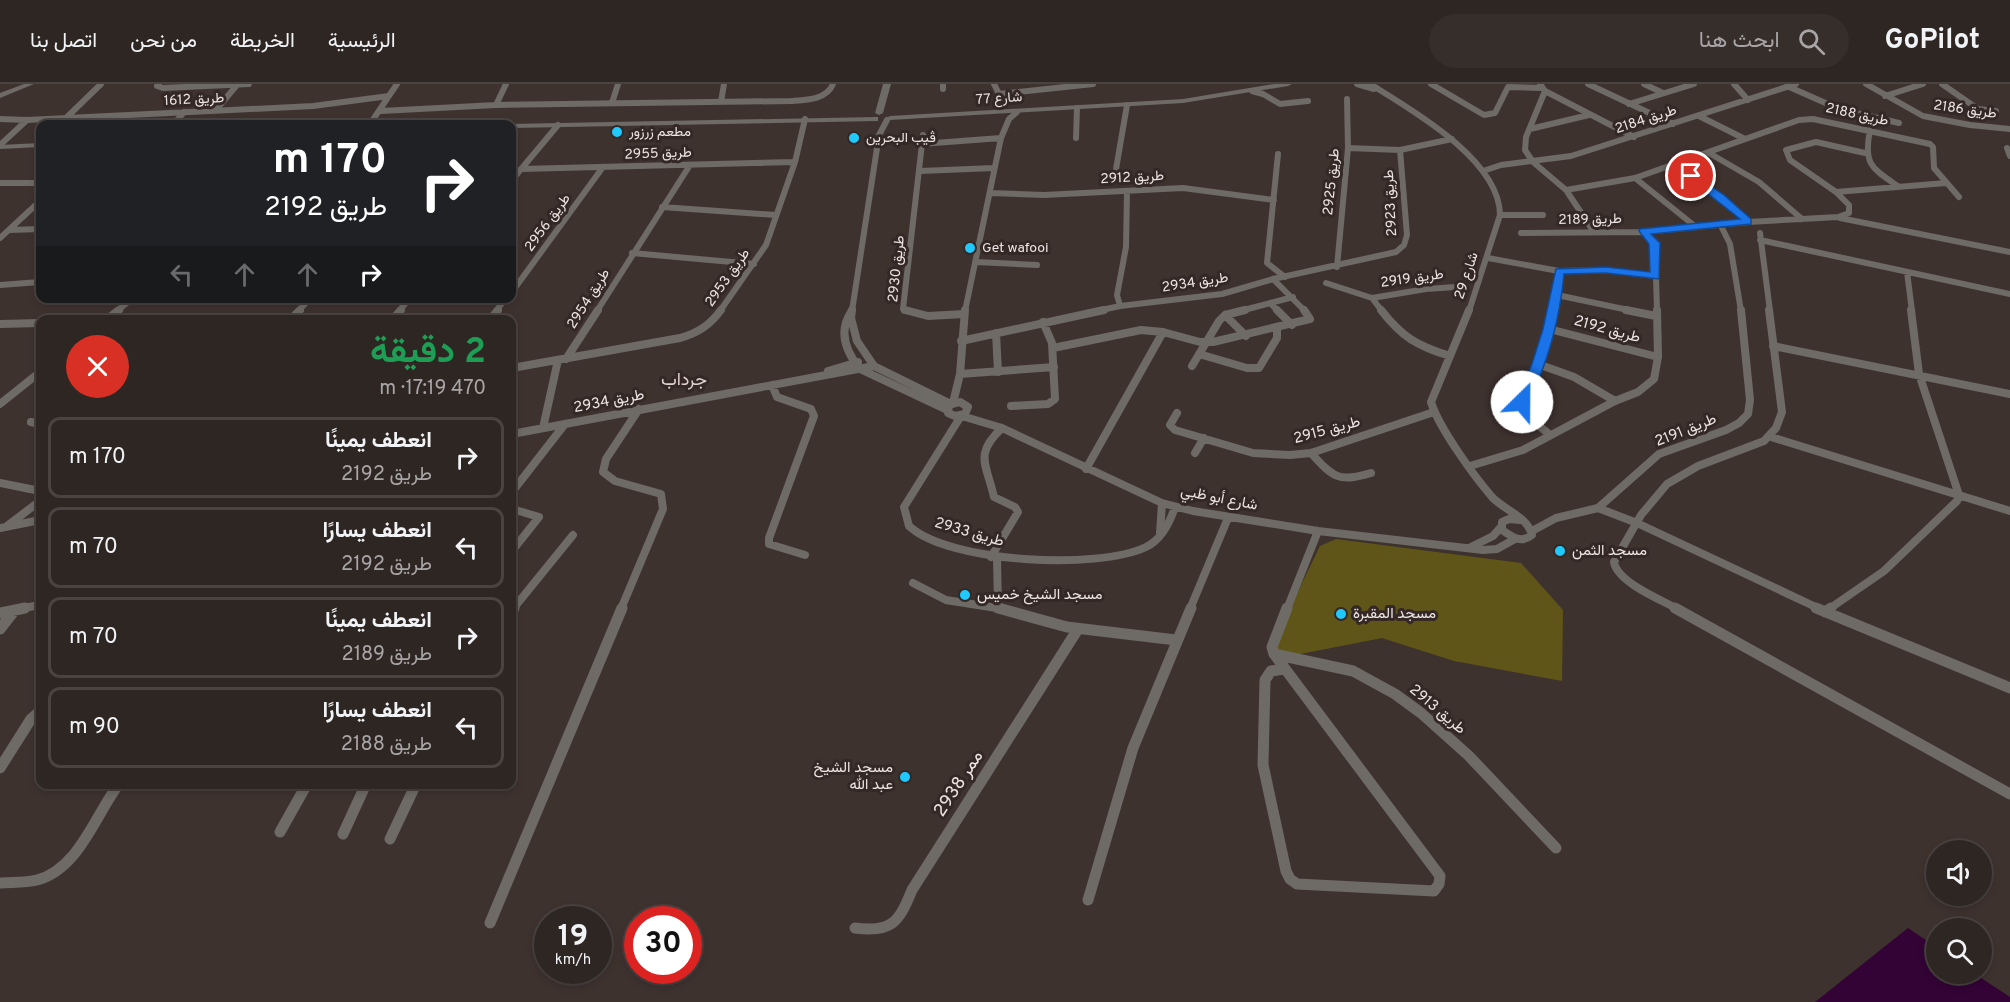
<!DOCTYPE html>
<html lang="ar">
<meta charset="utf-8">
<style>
body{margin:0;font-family:Overpass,Vazirmatn,sans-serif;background:#362e2b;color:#f1f3f6;direction:rtl;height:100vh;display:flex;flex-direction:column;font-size:22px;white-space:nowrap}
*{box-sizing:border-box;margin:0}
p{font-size:20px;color:#a7a5a6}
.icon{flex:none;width:33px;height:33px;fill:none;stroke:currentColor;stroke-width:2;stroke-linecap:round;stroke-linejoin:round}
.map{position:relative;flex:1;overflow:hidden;direction:ltr}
.details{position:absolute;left:36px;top:231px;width:480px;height:474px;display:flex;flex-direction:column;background:#2e2623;border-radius:12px;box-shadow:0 3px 9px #0003,0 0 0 2px #494341;direction:rtl}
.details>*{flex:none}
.top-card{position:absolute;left:36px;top:36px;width:480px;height:183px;border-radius:12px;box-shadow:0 3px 9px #0003,0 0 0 2px #494341;direction:rtl;background:#202124;color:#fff;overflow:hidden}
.fabs{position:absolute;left:1926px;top:756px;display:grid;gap:12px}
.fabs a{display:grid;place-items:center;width:66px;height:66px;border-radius:50%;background:#2e2623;box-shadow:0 3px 9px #0003,0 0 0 2px #494341;font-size:30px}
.speed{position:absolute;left:534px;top:822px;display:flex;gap:12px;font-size:30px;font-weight:700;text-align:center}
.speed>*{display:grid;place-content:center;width:78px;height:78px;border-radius:50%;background:#2e2623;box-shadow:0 3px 9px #0003,0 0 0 2px #494341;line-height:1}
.speed small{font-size:15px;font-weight:400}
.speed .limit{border:9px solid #d22;background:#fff;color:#111}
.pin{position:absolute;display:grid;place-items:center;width:51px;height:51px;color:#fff;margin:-26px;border:3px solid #fff;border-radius:50%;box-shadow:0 2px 6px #0007}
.me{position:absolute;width:66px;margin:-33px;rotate:23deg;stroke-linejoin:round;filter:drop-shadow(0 0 4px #0008)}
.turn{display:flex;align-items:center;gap:21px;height:126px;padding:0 30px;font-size:27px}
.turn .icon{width:78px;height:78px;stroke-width:2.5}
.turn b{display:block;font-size:42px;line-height:51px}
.lanes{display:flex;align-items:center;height:57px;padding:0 30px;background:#0003;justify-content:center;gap:30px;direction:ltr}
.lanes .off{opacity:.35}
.round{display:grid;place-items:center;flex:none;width:63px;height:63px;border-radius:32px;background:#362e2b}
.head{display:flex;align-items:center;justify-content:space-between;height:102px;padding:0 30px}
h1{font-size:36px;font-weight:700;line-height:45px;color:#1e9e55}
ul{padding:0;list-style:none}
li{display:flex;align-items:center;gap:18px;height:81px;margin:0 12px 9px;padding:0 18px;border:3px solid #494341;border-radius:12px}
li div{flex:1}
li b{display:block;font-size:22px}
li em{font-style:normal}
header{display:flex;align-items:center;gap:36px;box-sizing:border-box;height:84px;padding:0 30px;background:#2e2623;border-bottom:2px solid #494341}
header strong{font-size:28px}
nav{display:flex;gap:33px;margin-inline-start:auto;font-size:21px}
.search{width:420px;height:54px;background:#362e2b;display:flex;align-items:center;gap:15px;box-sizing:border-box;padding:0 21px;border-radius:33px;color:#a7a5a6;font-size:22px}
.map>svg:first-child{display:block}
</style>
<header>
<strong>GoPilot</strong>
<div class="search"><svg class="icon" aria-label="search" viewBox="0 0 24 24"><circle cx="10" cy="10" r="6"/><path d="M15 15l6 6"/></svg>ابحث هنا</div>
<nav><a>الرئيسية</a><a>الخريطة</a><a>من نحن</a><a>اتصل بنا</a></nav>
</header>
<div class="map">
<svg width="2010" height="918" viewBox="0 0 2010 918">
<rect width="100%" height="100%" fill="#3e322f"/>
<!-- green -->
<path fill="#605518" d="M 1336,455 L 1521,479 L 1563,526 L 1562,597 L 1454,577 L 1382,554 L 1290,572 L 1271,563 L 1320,462 Z"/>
<!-- water -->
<path fill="#330336" d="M 1908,844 L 1936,863 L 1936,890 L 1975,890 L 2010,913 L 2010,918 L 1815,918 Z"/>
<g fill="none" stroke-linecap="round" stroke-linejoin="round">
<!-- minor-far2 -->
<path stroke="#6e6a66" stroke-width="6" d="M 159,0 L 157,2 L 163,4 L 249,0
M 943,0 L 943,5
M 994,0 L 1004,20
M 1357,0 L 1374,5
M 1370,0 C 1412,26 1500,76 1500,131 L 1469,227
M 1431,0 L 1484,31 L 1495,29 L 1508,3 L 1542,4
M 1540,0 L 1545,7 L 1526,53 L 1525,66 L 1533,78 L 1566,106 L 1594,148
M 1588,0 L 1673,40
M 1644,0 L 1663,9
M 1734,0 L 1748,16
M 1866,0 L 1923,32 L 1970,41 L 2010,45
M 1942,0 L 1978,25 L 1996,27
M 1787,2 L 1839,25 L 1899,39
M 1252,7 L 1263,10 L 1280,20 L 1308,17
M 1545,7 L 1634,53
M 999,10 L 1093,0
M 1885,12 L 1923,0
M 721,18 L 724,0
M 612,19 L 618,0
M 1629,20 L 1694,0
M 496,21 L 506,0
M 215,27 L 237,1
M 381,27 L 496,21 L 791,17 C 805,16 827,16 833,0
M 1699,32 L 1745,55
M 66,34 L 101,0
M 0,35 L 27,36 L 313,22 L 389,12
M 174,40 L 184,28
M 370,40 L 397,0
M 1530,45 L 1589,31
M 1870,46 C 1863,81 1872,84 1899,103
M 1076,54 L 1077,24
M 921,60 L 1001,54
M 0,61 L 27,36
M 1348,64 L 1400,66 L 1452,55
M 2007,64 L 2010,72
M 1709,69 L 1759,98 L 1802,135
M 1278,70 L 1267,179 L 1285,193
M 1673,82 L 1708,103 L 1748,138
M 521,85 L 795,78
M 1116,85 L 1127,21
M 920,87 L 994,84
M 1483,87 L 1501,81 L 1571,72 L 1796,0
M 1635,94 L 1696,143
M 512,96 L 558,41
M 0,99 L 40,99
M 1566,106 L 1635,94 L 1799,36 L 1813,35 L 1930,60 L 1933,63 L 1934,84 L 1959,113
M 1836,108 L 1946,99
M 991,109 L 1044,111 L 1183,104 L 1274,116
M 662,123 L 776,131
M 1500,131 L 1543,131
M 1840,134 L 2010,168
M 1720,140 L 1730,160 L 1741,227
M 9,146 L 40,145
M 1644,148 L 1655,159 L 1657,227
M 1521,149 L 1644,148 L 1748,138 L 1838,133 L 1849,129 L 1849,121 L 1836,108 L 1790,76 L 1786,66 L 1816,58 L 1865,69
M 1760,149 L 1770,227
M 0,154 L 40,117
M 1760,156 L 2010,210
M 632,169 L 754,180
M 1488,174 L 1559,187 L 1606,186 L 1655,192
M 976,178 L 1037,181
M 1337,183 L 1348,64 L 1347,15
M 1907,188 L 1912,227
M 1273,195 L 1305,227
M 1326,199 L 1372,214 L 1426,205 L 1456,203
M 0,201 L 40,198
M 512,208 L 603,83
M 1557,211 L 1633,227
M 1372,214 L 1382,227
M 1270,219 L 1278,227
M 1120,222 L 1117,211 L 1126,163 L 1127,107
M 117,227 L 133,214
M 298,227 L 311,214
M 399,227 L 410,214
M 496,227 L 506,214
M 597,227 L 690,81
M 720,227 L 766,161 L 795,78 L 805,35
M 852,227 L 879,51 L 887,36
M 910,227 L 903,225 L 923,51
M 965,227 L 1001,54 L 1009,35 L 1017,28
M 1097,227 L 1120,222 L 1222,210 L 1273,195 L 1396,168 L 1404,161 L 1407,151 L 1400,66
M 1240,227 L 1293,213
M 1553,227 L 1559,187"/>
<!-- minor-far1 -->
<path stroke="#6e6a66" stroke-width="8" d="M 852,226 L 851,234 L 857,257 L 874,282 L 951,320
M 905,226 L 928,232 L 964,230
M 1277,226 L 1292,241
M 1381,226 C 1402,253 1417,262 1450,272
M 1469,226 L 1431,318 C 1439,344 1474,392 1492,413 C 1504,426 1528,433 1532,451 C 1521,460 1512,453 1502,446 L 1502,438 L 1509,435 L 1520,436
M 1626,226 L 1656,232
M 851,228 C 838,248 846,268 860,285 L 947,326
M 1225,231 L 1246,252
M 106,236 L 119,226
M 290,236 L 300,226
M 392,236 L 401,226
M 490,236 L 498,226
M 0,240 L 40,239
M 1549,245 L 1658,273
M 1163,248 L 1200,258 L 1213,258 L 1310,235 L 1304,226
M 996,249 L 998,288
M 961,257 L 1104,226
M 1773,262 L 2010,310
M 1053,264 L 1141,246 L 1163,248 L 1086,385
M 1199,270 L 1247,284 L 1259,284 L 1277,254 L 1277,245
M 566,275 L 598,226
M 1538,280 L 1574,293 L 1615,317
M 1192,282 L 1219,237 L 1225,231 L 1245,226
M 512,284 L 680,254 C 698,249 710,241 721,226
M 828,287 L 858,278
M 960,290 L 1054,283
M 772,301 L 777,313 L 811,325 L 814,332 L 769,454 L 769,460 L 805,471
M 960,318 L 968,323 L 965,330 L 955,332 L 948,329 L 949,321 Z
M 953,319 L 960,290 L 965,226
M 0,320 L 40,288
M 1011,322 L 1048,320 L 1055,315 L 1052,259 L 1043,238
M 1177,329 L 1170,341 L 1175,346 L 1253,369 L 1290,371 L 1311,369 L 1434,328
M 961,332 L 904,423 L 909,442 C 949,479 1098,486 1146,463 C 1161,456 1170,438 1175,423
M 962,332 L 1002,344 L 1162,419 L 1193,427 L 1318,447 L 1483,466 L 1497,465 L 1515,455
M 31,338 L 40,340
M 543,344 L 558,276
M 512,350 L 874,282
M 1550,351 L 1530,334 L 1524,325 L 1523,316 L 1538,282 L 1553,226
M 1771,353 L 2010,427
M 1195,369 L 1204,354
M 1311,369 C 1333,393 1338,399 1371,389
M 1470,382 L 1523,366 L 1615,317 L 1638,308 L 1654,295 L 1658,273 L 1657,226
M 0,399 L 40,407
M 512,408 L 565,340
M 1598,424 L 1637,439 L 1820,525
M 512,425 L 539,433 L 512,467
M 7,442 L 40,417
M 0,444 L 40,436
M 1532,447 L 1556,434 L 1598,424 L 1659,370 L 1726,346 L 1739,339 L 1748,330 L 1750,316 L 1741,226
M 1160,449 L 1162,419
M 1471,463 L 1493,452 L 1501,443
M 991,473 L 1018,428 L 1015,423 L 994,413 C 986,379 974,370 1002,344
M 997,474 L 998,524
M 913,499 L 946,516 L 1003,525
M 18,525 L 40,521
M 513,525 L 573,451
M 621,525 L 663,425 L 661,410 L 615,397 L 603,388 L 606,375 L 639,325
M 1190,525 L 1228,434
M 1287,525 L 1318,447
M 1678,525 C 1661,516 1617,498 1614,478 L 1641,431 L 1667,400 L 1698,382 L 1764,357 L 1776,344 L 1782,328 L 1769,226
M 1829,525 L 1884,487 L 1957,417 L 1959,411 L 1919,290 L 1911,226"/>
<!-- minor -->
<path stroke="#6e6a66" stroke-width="11" d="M 998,524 L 1067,543 L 1176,556
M 1287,524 L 1272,563 L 1274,570 L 1353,587 L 1395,610 L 1421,629 L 1469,672 L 1556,764
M 1675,524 L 2010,710
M 1816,524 L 2010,604
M 512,527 L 514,524
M 1825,528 L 1831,524
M 0,529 L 25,524
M 0,545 L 14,527
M 1274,570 L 1440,792 L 1439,800 L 1434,807 L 1297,800 L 1290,795 L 1286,787 L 1263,681 L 1265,596 L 1271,587 L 1284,585
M 0,684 L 31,635 L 40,627
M 280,748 L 307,700
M 343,750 L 366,700
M 390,755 L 416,700
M 0,799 C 12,798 25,799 37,796 C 79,785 95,731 119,700
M 1088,816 L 1133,664 L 1191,524
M 490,839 L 622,524
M 855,844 C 892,849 899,838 912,806 L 1078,545"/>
<!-- tertiary -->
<path fill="#6e6a66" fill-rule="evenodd" d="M 24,0 L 34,0 L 0,14 L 0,9 Z
M 883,0 L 891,0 L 883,29 L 879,31 L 875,29 Z
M 1274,0 L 1292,0 L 1288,2 L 1183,19 L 890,36 L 886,34 L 890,32 L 1183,15 Z
M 875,33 L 878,33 L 878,37 L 512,44 L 512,40 L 509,40 Z
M 40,59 L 40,63 L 0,65 L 0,61 Z"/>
</g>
<!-- route -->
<path fill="#1a73e8" stroke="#114b97" stroke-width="1.5" d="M 1691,89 L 1724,111 L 1751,135 L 1751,140 L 1651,150 L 1660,159 L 1659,195 L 1606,189 L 1564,190 C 1560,233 1548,282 1526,321 L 1518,321 L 1516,318 L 1532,280 L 1543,245 L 1556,185 L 1606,183 L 1650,188 L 1649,160 L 1639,147 L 1640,145 L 1740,135 L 1688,94 L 1688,90 Z"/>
<!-- markers -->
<g fill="#20c9fd" stroke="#342826" stroke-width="2">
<circle cx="617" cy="48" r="6"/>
<circle cx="854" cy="54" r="6"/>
<circle cx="970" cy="164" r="6"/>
<circle cx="1560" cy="467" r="6"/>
<circle cx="965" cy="511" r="6"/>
<circle cx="1341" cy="530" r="6"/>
<circle cx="905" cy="693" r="6"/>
</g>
<g text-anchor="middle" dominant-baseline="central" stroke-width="6" stroke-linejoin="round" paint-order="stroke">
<!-- far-street labels -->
<g font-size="14" fill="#ece4e2" stroke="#342826">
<text transform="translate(999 15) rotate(-4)">شارع 77</text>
<text transform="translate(194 16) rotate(-3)">طريق 1612</text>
<text transform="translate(1965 26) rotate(8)">طريق 2186</text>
<text transform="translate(1857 31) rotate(12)">طريق 2188</text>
<text transform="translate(1646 36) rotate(-18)">طريق 2184</text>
<text transform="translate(658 70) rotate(-2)">طريق 2955</text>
<text transform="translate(1132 94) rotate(-3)">طريق 2912</text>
<text transform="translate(1332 98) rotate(-84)">طريق 2925</text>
<text transform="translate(1391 119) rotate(-93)">طريق 2923</text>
<text transform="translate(1590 136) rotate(-1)">طريق 2189</text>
<text transform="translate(548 139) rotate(-54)">طريق 2956</text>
<text transform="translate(897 185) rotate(-84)">طريق 2930</text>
<text transform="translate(1467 192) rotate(-72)">شارع 29</text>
<text transform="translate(728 194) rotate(-55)">طريق 2953</text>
<text transform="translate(1412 195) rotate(-8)">طريق 2919</text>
<text transform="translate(1195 199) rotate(-9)">طريق 2934</text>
<text transform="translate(589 215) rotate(-58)">طريق 2954</text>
</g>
<!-- far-poi labels -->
<g font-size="14" fill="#ece4e2" stroke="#342826" text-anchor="start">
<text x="629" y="48">مطعم زرزور</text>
<text x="866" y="54">ڤيب البحرين</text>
<text x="982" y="164">Get wafooi</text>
</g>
<!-- street labels -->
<g font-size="15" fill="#ece4e2" stroke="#342826">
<text transform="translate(1607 246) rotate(15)">طريق 2192</text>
<text transform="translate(609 318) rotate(-11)">طريق 2934</text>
<text transform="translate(1327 347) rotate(-15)">طريق 2915</text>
<text transform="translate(1686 347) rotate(-22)">طريق 2191</text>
<text transform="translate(1219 415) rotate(11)">شارع أبو ظبي</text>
<text transform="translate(969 449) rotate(16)">طريق 2933</text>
<text transform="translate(1437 626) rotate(40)">طريق 2913</text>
</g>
<!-- poi labels -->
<g font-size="15" fill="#ece4e2" stroke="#342826" text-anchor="start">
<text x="1572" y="467">مسجد الثمن</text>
<text x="977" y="511">مسجد الشيخ خميس</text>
<text x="1353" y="530">مسجد المقبرة</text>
<text x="893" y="684" text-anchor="end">مسجد الشيخ<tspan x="893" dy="17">عبد الله</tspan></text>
</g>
<!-- quarter labels -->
<g font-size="18" fill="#dfd0cc" stroke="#342826">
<text x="684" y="296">جرداب</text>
</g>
<!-- near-street labels -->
<g font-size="18" fill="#ece4e2" stroke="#342826">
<text transform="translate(959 700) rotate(-57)">ممر 2938</text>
</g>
</g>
</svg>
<div class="fabs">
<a><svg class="icon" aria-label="sound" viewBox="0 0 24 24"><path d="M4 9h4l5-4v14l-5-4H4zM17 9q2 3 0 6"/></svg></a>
<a><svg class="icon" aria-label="search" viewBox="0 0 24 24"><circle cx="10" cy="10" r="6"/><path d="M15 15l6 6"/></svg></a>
</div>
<div class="speed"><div>19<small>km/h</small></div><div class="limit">30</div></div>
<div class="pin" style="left:1691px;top:92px;background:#d93025"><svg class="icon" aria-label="arrive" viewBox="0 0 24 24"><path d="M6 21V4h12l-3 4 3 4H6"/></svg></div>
<svg class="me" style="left:1522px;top:318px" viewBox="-20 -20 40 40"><circle r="19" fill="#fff"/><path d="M0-13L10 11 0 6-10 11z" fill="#1a73e8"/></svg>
<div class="top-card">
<div class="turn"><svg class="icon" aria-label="right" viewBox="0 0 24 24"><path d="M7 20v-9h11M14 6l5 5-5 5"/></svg><div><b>170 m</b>طريق 2192</div></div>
<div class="lanes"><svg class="icon off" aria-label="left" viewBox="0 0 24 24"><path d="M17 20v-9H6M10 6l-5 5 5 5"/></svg><svg class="icon off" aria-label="ahead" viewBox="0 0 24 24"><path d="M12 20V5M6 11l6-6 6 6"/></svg><svg class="icon off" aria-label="ahead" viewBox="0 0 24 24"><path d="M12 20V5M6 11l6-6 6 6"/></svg><svg class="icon" aria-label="right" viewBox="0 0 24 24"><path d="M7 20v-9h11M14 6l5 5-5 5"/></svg></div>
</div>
<section class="details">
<div class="head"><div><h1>2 دقيقة</h1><p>470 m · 17:19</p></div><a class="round" style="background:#d93025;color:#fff"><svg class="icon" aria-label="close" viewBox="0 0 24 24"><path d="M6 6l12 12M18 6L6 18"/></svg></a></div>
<ul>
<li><svg class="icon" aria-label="right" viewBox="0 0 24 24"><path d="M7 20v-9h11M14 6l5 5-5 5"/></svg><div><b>انعطف يمينًا</b><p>طريق 2192</p></div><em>170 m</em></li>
<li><svg class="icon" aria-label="left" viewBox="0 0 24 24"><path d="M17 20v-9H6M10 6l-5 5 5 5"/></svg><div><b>انعطف يسارًا</b><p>طريق 2192</p></div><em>70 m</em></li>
<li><svg class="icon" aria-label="right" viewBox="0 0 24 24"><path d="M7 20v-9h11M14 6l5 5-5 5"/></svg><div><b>انعطف يمينًا</b><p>طريق 2189</p></div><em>70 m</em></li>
<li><svg class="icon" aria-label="left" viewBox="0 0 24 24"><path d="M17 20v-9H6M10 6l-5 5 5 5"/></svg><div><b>انعطف يسارًا</b><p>طريق 2188</p></div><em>90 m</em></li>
</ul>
</section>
</div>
